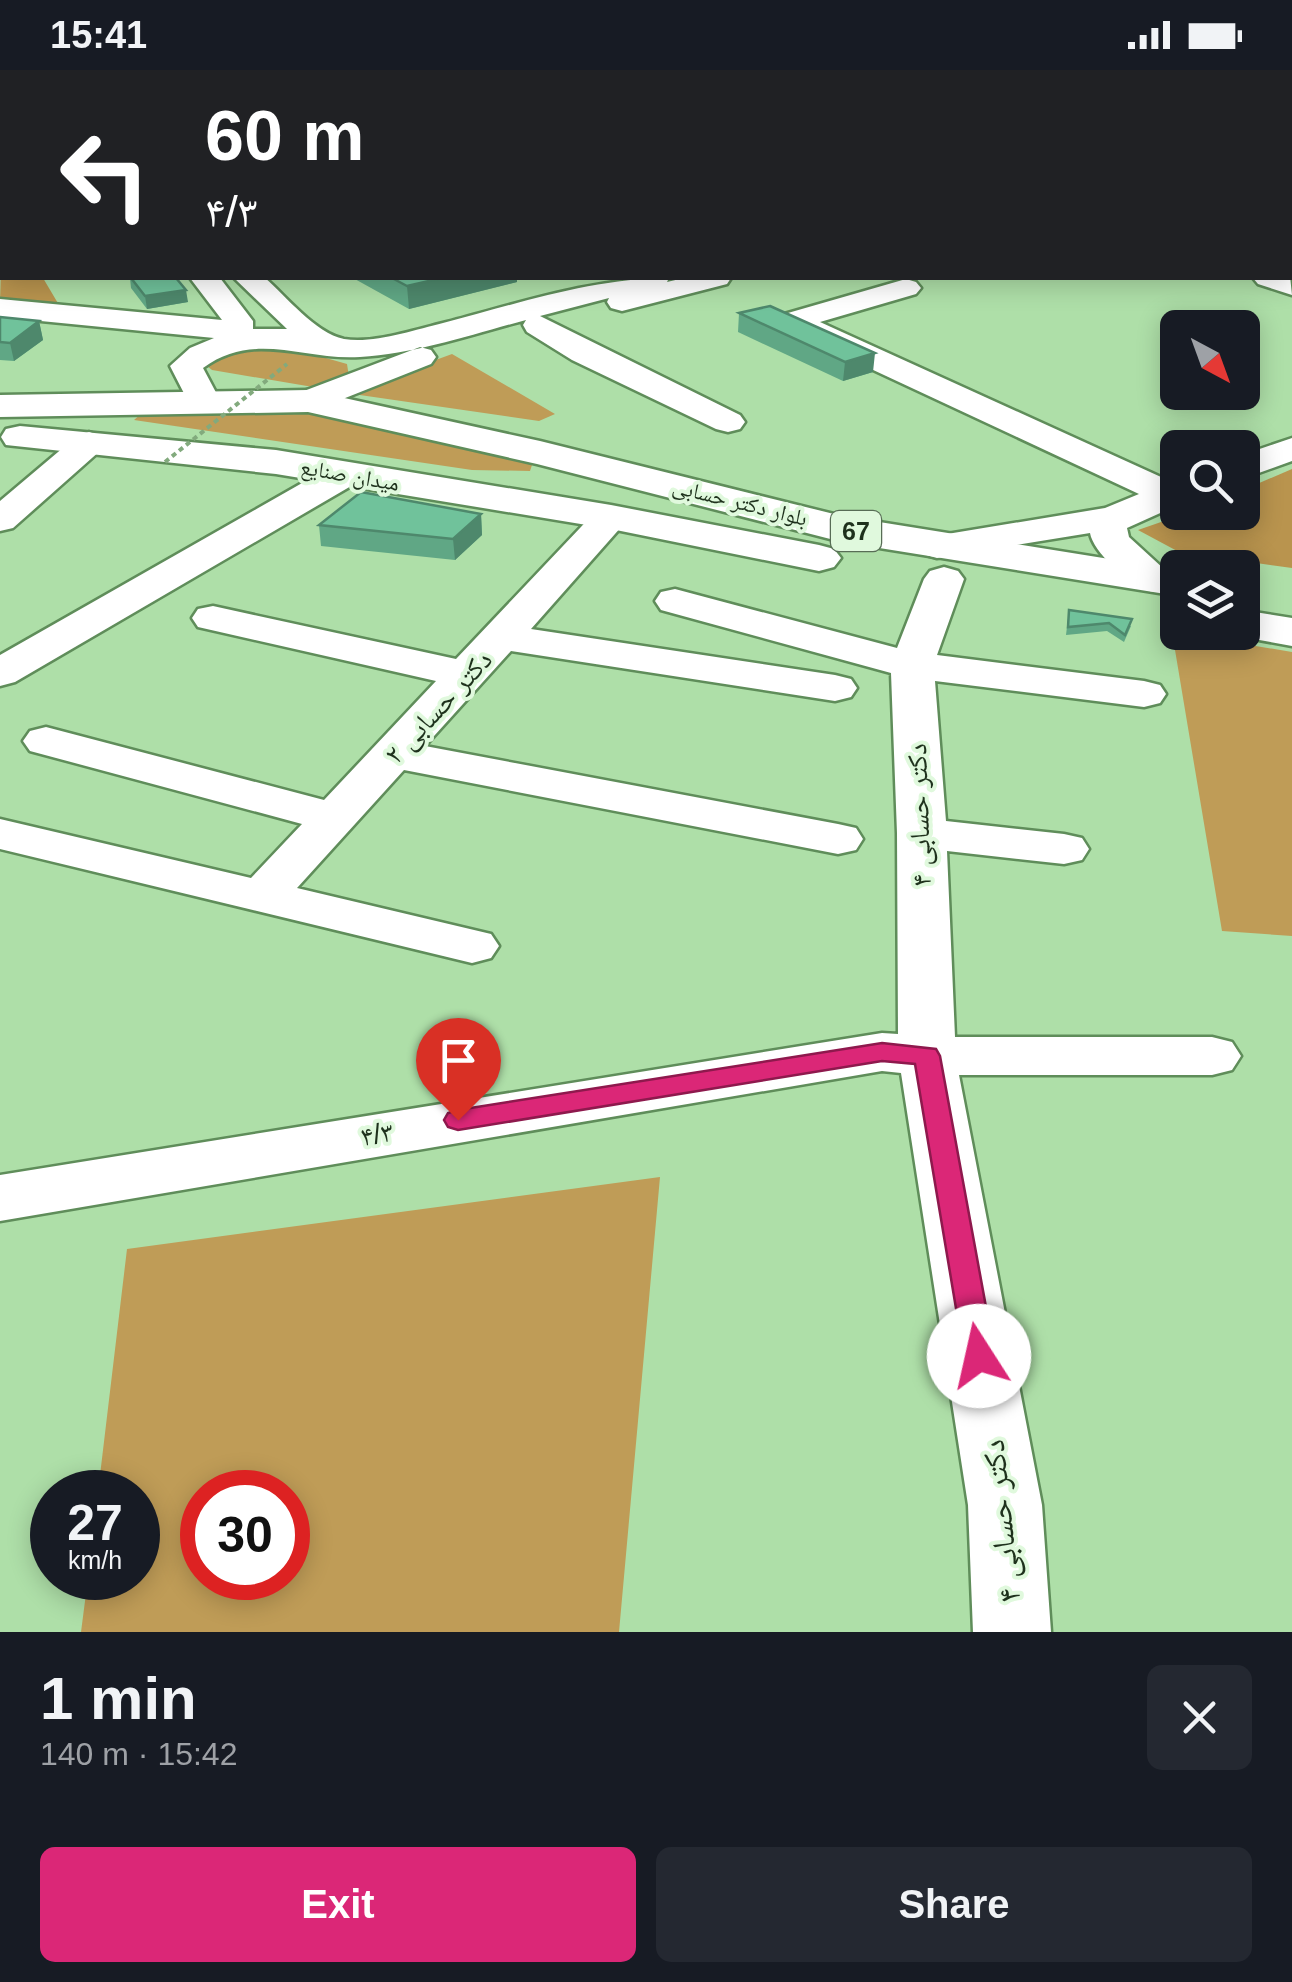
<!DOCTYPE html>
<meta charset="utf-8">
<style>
body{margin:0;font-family:Arial,"Noto Naskh Arabic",sans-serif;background:#242831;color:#f1f3f6;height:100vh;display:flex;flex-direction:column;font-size:38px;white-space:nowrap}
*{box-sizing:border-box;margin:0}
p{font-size:32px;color:#9ea1a6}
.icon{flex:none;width:55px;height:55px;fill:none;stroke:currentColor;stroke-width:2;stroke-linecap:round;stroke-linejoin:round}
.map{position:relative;height:1562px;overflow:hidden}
.panel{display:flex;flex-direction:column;background:#171b24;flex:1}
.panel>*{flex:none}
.top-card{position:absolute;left:0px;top:0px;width:1292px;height:210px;box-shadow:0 5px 25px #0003;background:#202124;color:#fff;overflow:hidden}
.needle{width:65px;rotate:139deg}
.buttons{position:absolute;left:1160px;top:240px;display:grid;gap:20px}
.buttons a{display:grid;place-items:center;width:100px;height:100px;border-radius:15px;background:#171b24;box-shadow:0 5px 25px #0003;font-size:50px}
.speed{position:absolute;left:30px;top:1400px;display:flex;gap:20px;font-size:50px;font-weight:700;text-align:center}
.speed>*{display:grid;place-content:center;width:130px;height:130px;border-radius:50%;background:#171b24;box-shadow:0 5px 25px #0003;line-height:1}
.speed small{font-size:25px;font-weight:400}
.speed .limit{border:15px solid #d22;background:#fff;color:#111}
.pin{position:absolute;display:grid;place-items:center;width:85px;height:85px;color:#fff;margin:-102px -42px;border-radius:50% 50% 50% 0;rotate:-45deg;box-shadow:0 0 10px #0007}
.pin .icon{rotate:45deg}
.me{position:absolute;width:110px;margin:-55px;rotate:350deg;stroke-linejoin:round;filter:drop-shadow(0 0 8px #0008)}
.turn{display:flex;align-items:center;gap:35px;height:210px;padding:0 40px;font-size:45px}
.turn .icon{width:130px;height:130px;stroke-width:2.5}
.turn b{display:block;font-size:70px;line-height:85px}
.round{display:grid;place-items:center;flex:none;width:105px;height:105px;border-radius:15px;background:#242831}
.overview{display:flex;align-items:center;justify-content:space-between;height:170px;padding:0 40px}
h1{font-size:60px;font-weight:700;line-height:75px}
.action{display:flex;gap:20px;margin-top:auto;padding:20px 40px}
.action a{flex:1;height:115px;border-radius:15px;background:#db2777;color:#fff;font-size:40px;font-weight:700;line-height:115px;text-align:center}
.action a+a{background:#242831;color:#f1f3f6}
.status{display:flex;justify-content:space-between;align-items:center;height:70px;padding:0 50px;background:#171b24;direction:ltr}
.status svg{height:28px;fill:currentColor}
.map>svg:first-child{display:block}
</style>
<div class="status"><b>15:41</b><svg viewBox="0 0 49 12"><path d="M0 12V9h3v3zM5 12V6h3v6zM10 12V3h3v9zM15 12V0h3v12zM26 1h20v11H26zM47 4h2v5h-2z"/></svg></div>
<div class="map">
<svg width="1292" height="1562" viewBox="0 0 1292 1562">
<rect width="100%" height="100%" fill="#aedfa8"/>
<!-- green -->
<path fill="#bf9c57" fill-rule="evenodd" d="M 280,275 L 347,294 L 349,307 L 313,317 L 212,300 L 207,296 L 211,287 L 249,276 Z
M 452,284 L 555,344 L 539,351 L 346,323 Z
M 293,336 L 524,389 L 532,395 L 530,401 L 472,400 L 134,350 L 141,344 Z
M 1172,562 L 1292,582 L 1292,866 L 1222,861 Z
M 660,1107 L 619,1562 L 81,1562 L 88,1508 L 138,1508 L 138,1422 L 98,1422 L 127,1179 ZM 288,1422 L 288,1508 L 202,1508 L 202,1422 Z"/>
<!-- forest -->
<path fill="#b9944e" d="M 2,162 L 2,208 L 43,208 L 59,235 L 0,232 Z
M 1292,399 L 1292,498 L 1179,482 L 1138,460 L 1187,443 L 1242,442 L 1243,420 Z"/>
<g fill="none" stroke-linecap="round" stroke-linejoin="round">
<!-- minor casing -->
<g stroke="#5f8d5a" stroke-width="5">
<path id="minor" d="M 40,0 L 62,0 L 64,2 L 42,2 Z
M 1000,0 L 1029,0 L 1031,2 L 1002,2 Z
M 1292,41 L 1292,55 L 1290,56 L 1290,42 Z
M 0,108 L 2,109 L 2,128 L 0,127 Z
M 0,151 L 2,151 L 2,167 L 0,167 Z
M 1290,206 L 1292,225 L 1258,214 L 1253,208 Z
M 190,208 L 220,208 L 253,251 L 253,259 L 287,259 L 234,208 L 265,208 C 286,226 315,263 344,269 C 373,274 414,260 443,253 C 517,234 592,208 669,208 L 667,212 L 684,208 L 731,208 L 727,214 L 622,241 L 611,238 L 607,232 L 609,228 L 540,246 L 740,345 L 745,352 L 740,359 L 728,362 L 716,359 L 572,290 L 527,262 L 523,255 L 526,250 C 473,264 416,284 360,287 C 304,291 255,260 203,298 L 220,330 L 215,337 L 191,337 L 170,296 L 190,278 L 214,268 L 0,247 L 0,229 L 222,250 Z
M 906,209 L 916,212 L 921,218 L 916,224 L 820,252 L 1172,412 L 1178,410 L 1178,435 L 1127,458 L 1129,467 L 1176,510 L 1170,519 C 1161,521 1155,523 1146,520 C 1128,513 1093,482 1090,463 L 937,488 L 923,484 L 918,476 L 923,468 L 1105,438 L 1139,424 L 781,257 L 777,251 L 781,245 Z
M 420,277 L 431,280 L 436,287 L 431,294 L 320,338 L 296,338 L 291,331 L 296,324 Z
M 89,362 L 101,366 L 107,373 L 101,380 L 13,458 L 0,461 L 0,431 L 77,366 Z
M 1292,368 L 1292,391 L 1242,409 L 1242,385 Z
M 345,393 L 358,396 L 363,404 L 358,412 L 15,612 L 0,616 L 0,585 L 332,396 Z
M 611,436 L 624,439 L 630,447 L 531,559 L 835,605 L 851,609 L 857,618 L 851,627 L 835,631 L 511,581 L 425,676 L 838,754 L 856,758 L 863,769 L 856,780 L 838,784 L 404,700 L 297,818 L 491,864 L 499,876 L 491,888 L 472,893 L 0,779 L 0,749 L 251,808 L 302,754 L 30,681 L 23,671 L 30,661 L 46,657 L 324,730 L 436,611 L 198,557 L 192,548 L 198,539 L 213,536 L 456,589 L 598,439 Z
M 944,497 L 958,501 L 964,509 L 937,585 L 1144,611 L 1160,615 L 1166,624 L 1160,633 L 1144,637 L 935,611 L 946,751 L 1064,764 L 1082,768 L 1089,779 L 1082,790 L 1064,794 L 947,781 L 955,967 L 1212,967 L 1232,972 L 1241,986 L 1232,1000 L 1212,1005 L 959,1005 L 1042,1435 L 1051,1562 L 973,1562 L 968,1435 L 901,1003 L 882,1001 L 0,1151 L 0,1105 L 882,963 L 898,964 L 897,763 L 891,603 L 661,540 L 655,531 L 661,522 L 675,519 L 897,578 L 924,509 L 930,501 Z"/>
</g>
<!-- major casing -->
<g stroke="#5f8d5a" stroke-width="5">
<path id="major" d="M 308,320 L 540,371 L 842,446 L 1178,500 L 1178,526 L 842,472 L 537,394 L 308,342 L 0,347 L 0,325 Z
M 20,356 L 276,380 L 611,435 L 819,475 L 834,479 L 841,488 L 834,497 L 819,501 L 611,459 L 276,404 L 6,375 L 1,367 L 6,359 Z
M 1242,540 L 1292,548 L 1292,576 L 1226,564 L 1242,562 Z"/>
</g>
<!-- minor -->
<use href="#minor" fill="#fff" fill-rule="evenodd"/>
<!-- major -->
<use href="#major" fill="#fff" fill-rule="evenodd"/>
<!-- path-bridge -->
<path stroke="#82aa7d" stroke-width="4" stroke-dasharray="5 4" stroke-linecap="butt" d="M 165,392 L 287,294"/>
</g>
<!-- wall -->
<path fill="#60a785" d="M 874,0 L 987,0 L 996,2 L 874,2 Z
M 1182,0 L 1292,0 L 1292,35 L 1290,36 L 1290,2 L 1181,2 Z
M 130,208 L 176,208 L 188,232 L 147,239 L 131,218 Z
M 353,208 L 517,208 L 517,212 L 409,239 Z
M 739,243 L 873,302 L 843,311 L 738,262 Z
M 0,247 L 39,251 L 43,270 L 14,291 L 0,290 Z
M 1221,442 L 1179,460 L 1163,453 L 1164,445 Z
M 481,444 L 482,465 L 455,490 L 321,476 L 319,455 Z
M 1069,540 L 1131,556 L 1124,572 L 1107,561 L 1066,565 Z"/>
<!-- shaded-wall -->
<path fill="#4e886c" d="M 1290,18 L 1292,18 L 1292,35 L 1290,36 Z
M 1290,133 L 1292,133 L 1292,152 L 1290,153 Z
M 442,208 L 517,208 L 517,212 L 409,239 L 407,216 Z
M 186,220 L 188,232 L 147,239 L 145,226 Z
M 39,251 L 43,270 L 14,291 L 10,273 Z
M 875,283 L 873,302 L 843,311 L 845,292 Z
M 1205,442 L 1221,442 L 1179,460 L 1180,453 Z
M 481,444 L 482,465 L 455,490 L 453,469 Z"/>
<!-- building -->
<path fill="#70c29b" stroke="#4e886c" stroke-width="2.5" d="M 922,0 L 987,0 L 996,2 L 930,2 Z
M 1231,0 L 1292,0 L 1292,18 L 1290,18 L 1290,2 L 1241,2 Z
M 1290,80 L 1292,80 L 1292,133 L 1290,133 Z
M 131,208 L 176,208 L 186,220 L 145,226 Z
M 392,208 L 442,208 L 407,216 Z
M 770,236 L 875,283 L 845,292 L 739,243 Z
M 0,247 L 39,251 L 10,273 L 0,272 Z
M 361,422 L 481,444 L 453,469 L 319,455 Z
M 1178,440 L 1178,442 L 1205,442 L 1180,453 L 1164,445 Z
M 1069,540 L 1132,549 L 1125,565 L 1109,553 L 1068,557 Z"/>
<!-- route -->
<path fill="#db2777" stroke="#8e194d" stroke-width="2.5" d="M 882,973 L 936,979 L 940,986 L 995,1286 L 990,1294 L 979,1298 L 968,1294 L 964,1286 L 915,994 L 882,991 L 458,1060 L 448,1057 L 444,1050 L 448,1043 L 458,1040 Z"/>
<g text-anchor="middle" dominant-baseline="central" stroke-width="8" stroke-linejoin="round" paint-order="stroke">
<!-- far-street labels -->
<g font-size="22" fill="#1e311c" stroke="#e0f9dd">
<text transform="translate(350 405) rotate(10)">میدان صنایع</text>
<text transform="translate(740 432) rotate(14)">بلوار دکتر حسابی</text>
</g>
<!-- shield labels -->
<rect fill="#e0f9dd" stroke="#586d56" stroke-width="2.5" x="831" y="441" width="50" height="40" rx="8"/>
<g font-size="25" font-weight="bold" fill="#1e311c">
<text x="856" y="461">67</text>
</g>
<!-- street labels -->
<g font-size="28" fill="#1e311c" stroke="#e0f9dd">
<text transform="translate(438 637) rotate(-47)">دکتر حسابی ۲</text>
<text transform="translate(919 745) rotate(-92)">دکتر حسابی ۴</text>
<text transform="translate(377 1064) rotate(-10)">۴/۳</text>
</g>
<!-- near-street labels -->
<g font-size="32" fill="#1e311c" stroke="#e0f9dd">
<text transform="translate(1001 1451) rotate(-96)">۴ دکتر حسابی</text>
</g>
</g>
</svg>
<div class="buttons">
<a><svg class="needle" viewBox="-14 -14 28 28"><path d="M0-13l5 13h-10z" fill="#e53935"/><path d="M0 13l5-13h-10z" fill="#9ea1a6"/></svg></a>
<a><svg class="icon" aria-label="search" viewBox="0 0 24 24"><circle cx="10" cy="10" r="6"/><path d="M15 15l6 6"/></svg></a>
<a><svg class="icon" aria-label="layers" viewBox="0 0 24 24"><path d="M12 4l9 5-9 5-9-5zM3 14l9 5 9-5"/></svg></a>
</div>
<div class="speed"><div>27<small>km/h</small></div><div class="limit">30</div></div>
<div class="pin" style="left:458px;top:1050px;background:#d93025"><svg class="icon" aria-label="arrive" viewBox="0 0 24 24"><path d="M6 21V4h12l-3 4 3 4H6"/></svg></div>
<svg class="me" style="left:979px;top:1286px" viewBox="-20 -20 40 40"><circle r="19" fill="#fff"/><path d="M0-13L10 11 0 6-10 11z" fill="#db2777"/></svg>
<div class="top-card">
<div class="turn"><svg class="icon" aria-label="left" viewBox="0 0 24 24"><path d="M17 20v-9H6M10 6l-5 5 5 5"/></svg><div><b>60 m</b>۴/۳</div></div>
</div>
</div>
<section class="panel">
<div class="overview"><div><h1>1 min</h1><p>140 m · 15:42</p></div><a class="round"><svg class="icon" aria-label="close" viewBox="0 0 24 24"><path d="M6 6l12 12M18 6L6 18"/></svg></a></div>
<div class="action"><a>Exit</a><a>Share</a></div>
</section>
